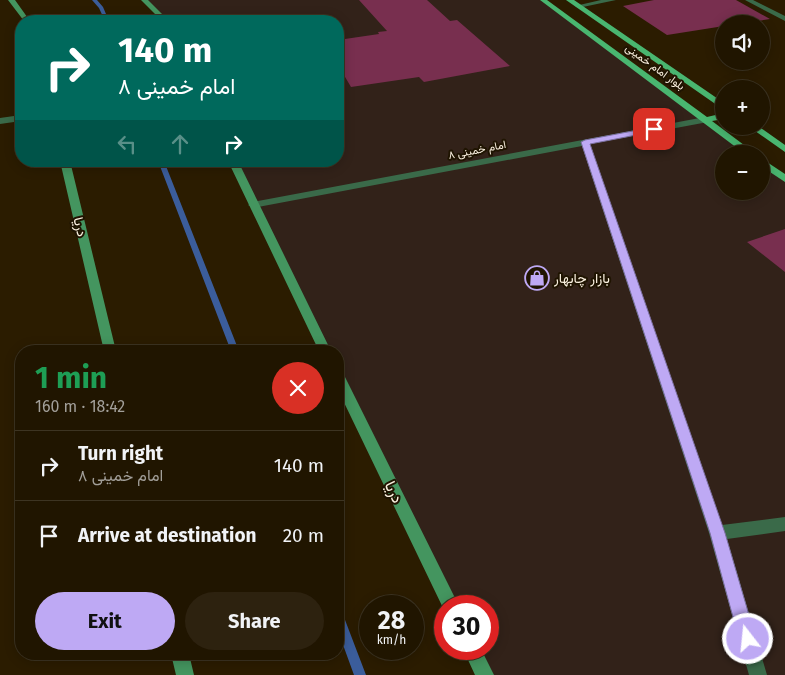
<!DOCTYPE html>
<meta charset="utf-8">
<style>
body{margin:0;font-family:"Fira Sans",Vazirmatn,sans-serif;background:#2d220f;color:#f1f3f6;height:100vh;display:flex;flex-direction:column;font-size:19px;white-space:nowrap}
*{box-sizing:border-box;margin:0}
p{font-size:16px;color:#a29f99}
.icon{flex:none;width:28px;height:28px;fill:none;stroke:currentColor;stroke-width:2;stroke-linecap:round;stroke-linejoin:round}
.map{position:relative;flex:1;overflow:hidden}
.panel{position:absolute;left:15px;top:345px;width:329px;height:315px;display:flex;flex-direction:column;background:#201500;border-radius:20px;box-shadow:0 2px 12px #0003,0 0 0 1px #3d3422}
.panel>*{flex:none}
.guide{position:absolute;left:15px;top:15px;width:329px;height:152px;border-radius:20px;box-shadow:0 2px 12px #0003,0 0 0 1px #3d3422;background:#00695c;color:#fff;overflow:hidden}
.controls{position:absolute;left:715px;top:15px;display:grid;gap:10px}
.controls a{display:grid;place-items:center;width:55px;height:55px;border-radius:50%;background:#201500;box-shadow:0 2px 12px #0003,0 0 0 1px #3d3422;font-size:25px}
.speed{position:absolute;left:359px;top:595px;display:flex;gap:10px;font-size:25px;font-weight:700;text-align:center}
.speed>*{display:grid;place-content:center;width:65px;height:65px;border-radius:50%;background:#201500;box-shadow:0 2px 12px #0003,0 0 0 1px #3d3422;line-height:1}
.speed small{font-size:12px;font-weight:400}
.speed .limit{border:8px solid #d22;background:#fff;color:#111}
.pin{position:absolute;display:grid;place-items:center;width:42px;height:42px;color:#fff;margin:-21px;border-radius:10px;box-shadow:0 2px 8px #0006}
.me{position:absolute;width:55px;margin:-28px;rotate:344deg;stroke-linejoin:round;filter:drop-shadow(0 0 4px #0008)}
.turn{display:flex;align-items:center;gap:18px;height:105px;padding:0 20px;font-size:22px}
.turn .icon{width:65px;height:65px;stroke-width:2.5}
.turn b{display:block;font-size:35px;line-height:42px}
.lanes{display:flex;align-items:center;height:48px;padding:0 20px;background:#0003;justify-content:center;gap:25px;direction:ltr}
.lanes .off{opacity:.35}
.round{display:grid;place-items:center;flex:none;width:52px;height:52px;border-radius:26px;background:#2d220f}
.head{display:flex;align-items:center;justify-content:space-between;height:85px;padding:0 20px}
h1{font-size:30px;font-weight:700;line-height:38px;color:#1e9e55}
.action{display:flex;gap:10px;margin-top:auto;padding:10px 20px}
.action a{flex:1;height:58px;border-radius:30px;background:#bea9f4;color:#111;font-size:20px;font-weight:700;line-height:58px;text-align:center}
.action a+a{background:#2d220f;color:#f1f3f6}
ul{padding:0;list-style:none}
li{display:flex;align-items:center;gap:15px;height:70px;padding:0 20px;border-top:1px solid #3d3422}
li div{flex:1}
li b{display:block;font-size:19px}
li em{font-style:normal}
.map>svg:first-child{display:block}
</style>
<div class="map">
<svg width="785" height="675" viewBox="0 0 785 675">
<rect width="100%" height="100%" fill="#2b1c00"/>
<!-- commercial -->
<path fill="#322219" d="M 144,0 L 540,0 L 749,154 L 724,154 L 724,191 L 761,191 L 761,162 L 785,180 L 785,675 L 486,675 L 473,649 L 488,649 L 488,606 L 452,606 L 338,375 L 338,351 L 326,351 L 233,161 L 338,161 L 338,21 L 166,21 Z"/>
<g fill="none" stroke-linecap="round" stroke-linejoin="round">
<!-- stream -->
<path fill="#3b5d9b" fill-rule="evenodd" d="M 92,0 L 97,0 L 103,7 L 109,21 L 105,21 L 99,8 Z
M 158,161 L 164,161 L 239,351 L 231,351 Z
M 338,610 L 342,612 L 366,675 L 354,675 L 338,631 Z"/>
</g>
<!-- building -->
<path fill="#782f4f" d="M 359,0 L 427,0 L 450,21 L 457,20 L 510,66 L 424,82 L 419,77 L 351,87 L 338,65 L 338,40 L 379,34 L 378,32 L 387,31 Z
M 654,0 L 736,0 L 770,19 L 740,24 L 724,24 L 724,26 L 667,35 L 623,6 Z
M 785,229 L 785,272 L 747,242 Z"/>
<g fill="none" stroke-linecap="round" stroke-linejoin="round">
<!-- street -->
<path fill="#3a6a49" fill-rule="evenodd" d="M 601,0 L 616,0 L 578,8 L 575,6 Z
M 745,0 L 753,0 L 785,16 L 785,21 Z
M 21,115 L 21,121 L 0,124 L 0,118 Z
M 705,117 L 709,120 L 708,122 L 590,144 L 722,525 L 785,517 L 785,531 L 727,539 L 767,675 L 749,675 L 709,533 L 582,146 L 253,208 L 248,205 L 253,202 Z"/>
<!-- secondary -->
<path fill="#44955f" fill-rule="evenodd" d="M 8,0 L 15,0 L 30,21 L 24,21 Z
M 141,0 L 148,0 L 169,21 L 162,21 Z
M 60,161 L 70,161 L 116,351 L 104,351 Z
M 228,161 L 238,161 L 331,351 L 319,351 Z
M 338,372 L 343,373 L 345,377 L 459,606 L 445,606 L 445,612 L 338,390 Z
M 463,649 L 481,649 L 494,675 L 475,675 Z
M 171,654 L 189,654 L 194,675 L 176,675 Z"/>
<!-- primary -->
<path fill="#49b670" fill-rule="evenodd" d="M 540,0 L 547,0 L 707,117 L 724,113 L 724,119 L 712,121 L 756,154 L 745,154 Z
M 566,0 L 574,0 L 724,103 L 724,110 Z
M 748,126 L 758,126 L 785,145 L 785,152 Z
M 761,158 L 785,174 L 785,182 L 761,166 Z"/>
</g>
<!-- route -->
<path fill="#bea9f4" stroke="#7c6e9f" d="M 654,127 L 658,129 L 657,131 L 590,144 L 725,533 L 756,639 L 753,645 L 748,647 L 742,645 L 739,639 L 710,533 L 581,142 L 585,140 Z"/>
<!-- icons -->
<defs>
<g id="shop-ring" transform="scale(1.25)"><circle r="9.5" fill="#1f1401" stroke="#bea9f4" stroke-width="1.5"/><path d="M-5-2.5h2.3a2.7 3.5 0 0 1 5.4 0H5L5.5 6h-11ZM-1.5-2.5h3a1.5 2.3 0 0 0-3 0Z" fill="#bea9f4"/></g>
</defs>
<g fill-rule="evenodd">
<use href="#shop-ring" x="537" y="278"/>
</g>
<g text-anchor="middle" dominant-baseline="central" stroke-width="4" stroke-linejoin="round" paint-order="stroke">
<!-- far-street labels -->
<g font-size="11" fill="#fcf2e1" stroke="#1f1401">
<text transform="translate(655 67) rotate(36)">بلوار امام خمینی</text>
<text transform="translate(477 150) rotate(-11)">امام خمینی ۸</text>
</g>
<!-- street labels -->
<g font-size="14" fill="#fcf2e1" stroke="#1f1401">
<text transform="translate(80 227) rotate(76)">دریا</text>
</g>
<!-- poi labels -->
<g font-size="14" fill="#fcf2e1" stroke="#1f1401" text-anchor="start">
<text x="554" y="278">بازار چابهار</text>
</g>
<!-- near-street labels -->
<g font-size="16" fill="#fcf2e1" stroke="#1f1401">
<text transform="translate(394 492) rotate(64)">دریا</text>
</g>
</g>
</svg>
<div class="controls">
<a><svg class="icon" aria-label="sound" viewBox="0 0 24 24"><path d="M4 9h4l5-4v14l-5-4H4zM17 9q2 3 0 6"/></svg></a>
<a>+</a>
<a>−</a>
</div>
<div class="speed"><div>28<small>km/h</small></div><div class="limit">30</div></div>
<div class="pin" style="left:654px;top:129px;background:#d93025"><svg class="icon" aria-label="arrive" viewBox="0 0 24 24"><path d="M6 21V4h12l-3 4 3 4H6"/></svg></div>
<svg class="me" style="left:748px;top:639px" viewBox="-20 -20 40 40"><circle r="17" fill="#bea9f4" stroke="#fff" stroke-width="3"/><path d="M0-11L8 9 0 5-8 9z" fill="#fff"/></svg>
<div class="guide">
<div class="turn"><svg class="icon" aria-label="right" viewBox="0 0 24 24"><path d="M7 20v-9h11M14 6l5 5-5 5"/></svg><div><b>140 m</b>امام خمینی ۸</div></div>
<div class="lanes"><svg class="icon off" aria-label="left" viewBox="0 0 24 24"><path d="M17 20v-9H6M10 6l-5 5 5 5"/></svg><svg class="icon off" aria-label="ahead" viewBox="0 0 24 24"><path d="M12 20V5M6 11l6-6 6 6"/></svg><svg class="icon" aria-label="right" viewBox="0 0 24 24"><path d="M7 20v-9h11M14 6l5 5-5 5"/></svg></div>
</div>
<section class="panel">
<div class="head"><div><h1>1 min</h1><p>160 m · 18:42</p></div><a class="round" style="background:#d93025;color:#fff"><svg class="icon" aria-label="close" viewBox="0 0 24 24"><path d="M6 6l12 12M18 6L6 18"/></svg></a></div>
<ul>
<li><svg class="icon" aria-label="right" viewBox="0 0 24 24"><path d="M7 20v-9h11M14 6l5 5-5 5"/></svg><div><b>Turn right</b><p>امام خمینی ۸</p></div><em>140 m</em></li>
<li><svg class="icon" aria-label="arrive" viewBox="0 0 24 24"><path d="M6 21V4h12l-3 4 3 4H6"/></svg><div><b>Arrive at destination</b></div><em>20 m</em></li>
</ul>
<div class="action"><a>Exit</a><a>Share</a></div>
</section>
</div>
